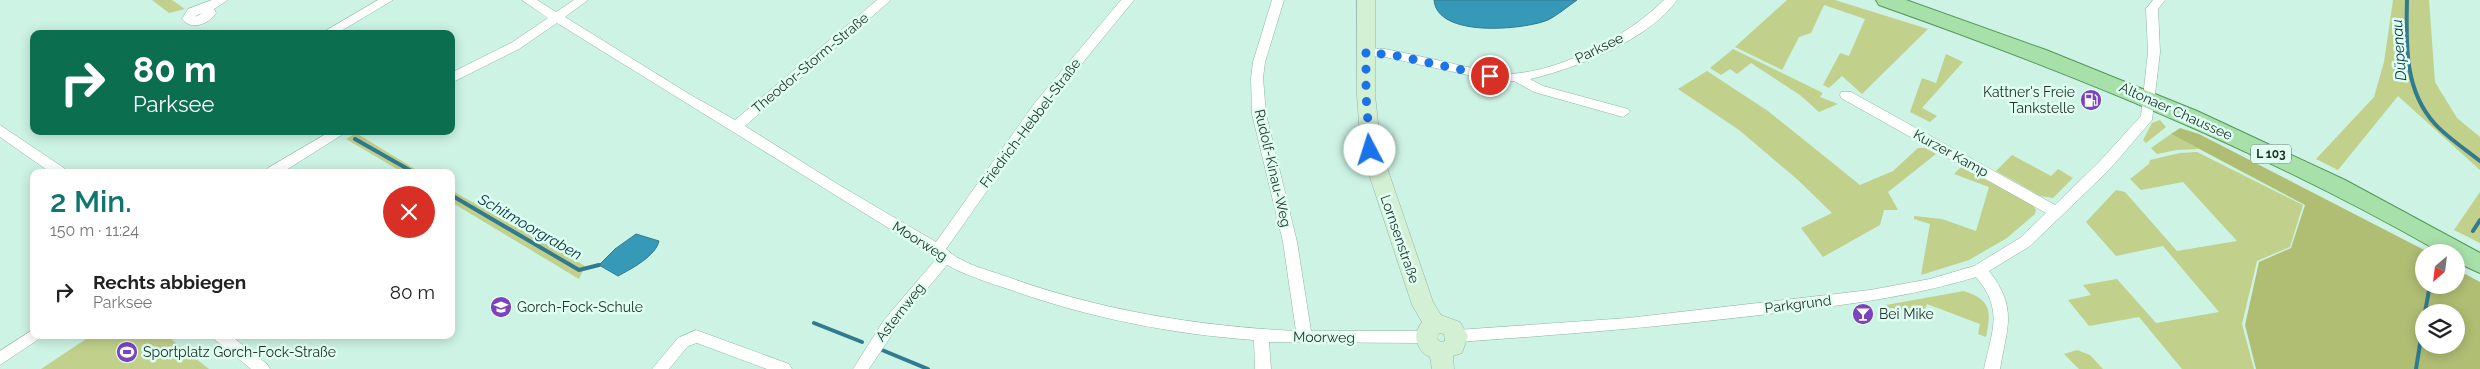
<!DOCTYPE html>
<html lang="de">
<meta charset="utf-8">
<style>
body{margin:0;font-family:Raleway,sans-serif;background:#f2f2f2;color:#222;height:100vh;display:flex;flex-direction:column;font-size:19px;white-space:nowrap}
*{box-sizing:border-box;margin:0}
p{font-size:16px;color:#767676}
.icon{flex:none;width:28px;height:28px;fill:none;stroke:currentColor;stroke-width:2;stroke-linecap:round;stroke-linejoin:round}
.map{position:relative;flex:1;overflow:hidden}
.side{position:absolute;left:30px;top:169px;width:425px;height:170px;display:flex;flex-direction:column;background:#fff;border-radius:10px;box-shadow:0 2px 12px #0003}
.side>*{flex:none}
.guide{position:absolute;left:30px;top:30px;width:425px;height:105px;border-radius:10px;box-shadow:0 2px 12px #0003;background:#0b6e4f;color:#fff;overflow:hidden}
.needle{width:32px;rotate:208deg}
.controls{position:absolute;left:2415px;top:244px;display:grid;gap:10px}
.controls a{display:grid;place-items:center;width:50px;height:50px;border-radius:50%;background:#fff;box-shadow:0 2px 12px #0003;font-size:25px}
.pin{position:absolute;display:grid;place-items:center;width:42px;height:42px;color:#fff;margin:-21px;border:2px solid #fff;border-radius:50%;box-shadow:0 1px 5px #0007}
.me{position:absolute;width:55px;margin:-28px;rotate:355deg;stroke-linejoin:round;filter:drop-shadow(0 0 4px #0008)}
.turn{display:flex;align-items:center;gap:18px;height:105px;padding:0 20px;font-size:22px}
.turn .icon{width:65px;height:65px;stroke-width:2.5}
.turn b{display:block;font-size:35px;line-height:42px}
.round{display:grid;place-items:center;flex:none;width:52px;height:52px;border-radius:26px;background:#f2f2f2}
.headline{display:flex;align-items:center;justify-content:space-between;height:85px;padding:0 20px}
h1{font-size:30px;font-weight:600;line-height:38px;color:#0f766e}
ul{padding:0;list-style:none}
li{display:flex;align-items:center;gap:15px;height:75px;padding:0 20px}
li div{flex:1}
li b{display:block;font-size:19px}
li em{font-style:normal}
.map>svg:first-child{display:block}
</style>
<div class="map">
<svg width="2480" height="369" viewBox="0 0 2480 369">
<rect width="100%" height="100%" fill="#cdf3e5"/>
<!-- green -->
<path fill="#c1d08b" d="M 152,0 L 172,0 L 185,9 L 169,13 Z
M 1787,0 L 1835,0 L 1928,29 L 1862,94 L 1842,76 L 1829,88 L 1823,85 L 1840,53 L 1849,56 L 1865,19 L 1824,5 L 1811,33 L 1799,37 L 1782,70 L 1735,47 Z
M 2393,0 L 2429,0 L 2435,82 L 2457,118 L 2480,137 L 2480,170 L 2398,96 L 2338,170 L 2316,159 L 2374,97 L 2384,62 Z
M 1733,49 L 1823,93 L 1820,97 L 1838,104 L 1819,112 L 1800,95 L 1751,63 L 1737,74 L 1730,69 L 1721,75 L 1710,68 Z
M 1946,54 L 1963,62 L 1922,108 L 1937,116 L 1930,122 L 1910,112 L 1922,78 L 1936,83 Z
M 1707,71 L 1768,111 L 1860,185 L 1893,171 L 1918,148 L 1925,148 L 1936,154 L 1888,192 L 1898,210 L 1884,210 L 1880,225 L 1823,257 L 1801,228 L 1832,213 L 1798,180 L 1739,130 L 1678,89 Z
M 2160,120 L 2166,127 L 2146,143 L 2143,140 L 2152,123 Z
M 356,133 L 420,172 L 402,172 L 346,139 Z
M 2171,134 L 2199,149 L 2177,150 L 2157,154 L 2151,148 Z
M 2197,152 L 2303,205 L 2290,247 L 2257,261 L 2242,324 L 2254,369 L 2182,369 L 2139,317 L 2089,326 L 2068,300 L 2091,295 L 2083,285 L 2117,279 L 2156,323 L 2219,312 L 2163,246 L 2116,256 L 2086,222 L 2116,190 L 2125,192 L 2177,251 L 2237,241 L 2183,182 L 2141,190 L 2130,179 L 2149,164 L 2150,160 L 2180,153 Z
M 2012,155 L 2051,176 L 2058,169 L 2073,178 L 2053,198 L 2040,196 L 1996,171 Z
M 1961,167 L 2032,204 L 2036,210 L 2035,214 L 2007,238 L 1969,260 L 1921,275 L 1930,224 L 1914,219 L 1914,216 L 1942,219 L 1976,231 L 1989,187 L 1954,174 Z
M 451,190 L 585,266 L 579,279 L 451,202 Z
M 2480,192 L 2480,243 L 2454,230 Z
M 1964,291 C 1992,300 1991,312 1986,337 L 1978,334 L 1980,324 L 1927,304 L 1924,312 L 1888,308 L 1886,305 Z
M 92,335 L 166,335 L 209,369 L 41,369 Z
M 2077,350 L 2090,355 L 2103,369 L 2079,369 L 2064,354 Z"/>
<!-- forest -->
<path fill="#afbe73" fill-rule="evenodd" d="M 2180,128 L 2199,134 L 2428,252 L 2424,252 L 2424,285 L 2456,285 L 2456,269 L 2480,282 L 2480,369 L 2256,369 L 2245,325 L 2259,262 L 2291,248 L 2305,205 L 2171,134 ZM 2424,312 L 2456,312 L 2456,345 L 2424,345 Z"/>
<!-- water -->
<path fill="#3799b8" stroke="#317a8f" d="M 1434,0 L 1577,0 C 1568,6 1558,15 1548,20 C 1523,30 1437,38 1434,0 Z
M 636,234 L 659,241 C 656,256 631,269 618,276 L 599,265 L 615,249 Z"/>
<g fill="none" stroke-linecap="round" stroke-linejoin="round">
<!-- stream -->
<path stroke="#317a8f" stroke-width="4" d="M 2407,0 C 2406,44 2404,90 2435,124 C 2448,138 2465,149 2480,161
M 355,139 L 413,172
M 451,195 L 579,270 L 599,265
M 2473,231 L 2480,220
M 2425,312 L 2430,285
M 814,323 L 862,342
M 882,350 L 928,369
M 2416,369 L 2424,319"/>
<!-- street casing -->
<g stroke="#90b4a7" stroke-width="1">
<path id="street" d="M 212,0 L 228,0 L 214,9 L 216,13 C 209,24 192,31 182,19 L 188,9 ZM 203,13 L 195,17 L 197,15 Z
M 378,0 L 393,0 L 336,34 L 320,34 Z
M 522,0 L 537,0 L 556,12 L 574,0 L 588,0 L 565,17 L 689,94 L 735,120 L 877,0 L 891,0 L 745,126 L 839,185 L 936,242 L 1034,104 L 1121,0 L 1134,0 L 1044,110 L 946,249 C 962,264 985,269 1005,276 C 1098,310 1196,326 1296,331 L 1283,242 L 1252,114 L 1251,78 L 1253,62 L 1272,0 L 1284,0 L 1265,62 L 1263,78 L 1266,114 L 1297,242 L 1311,331 L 1425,331 L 1430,333 L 1433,337 L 1430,341 L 1425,343 L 1269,342 L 1271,369 L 1255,369 L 1254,340 C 1171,334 1090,318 1011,290 C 990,283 967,276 947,265 L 905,315 L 869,369 L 853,369 L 884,320 L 937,258 L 557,23 L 519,49 L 451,83 L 451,73 L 511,43 L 548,18 Z
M 1664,0 L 1677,0 C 1650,39 1575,69 1530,79 L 1543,86 L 1628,109 L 1630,112 L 1623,117 L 1534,92 L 1514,81 L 1500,82 L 1385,57 L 1366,56 L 1360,52 L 1366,48 L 1385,49 C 1411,54 1437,60 1463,66 C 1475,68 1488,73 1500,74 C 1554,76 1627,37 1664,0 Z
M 2153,0 L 2165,0 L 2158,9 L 2160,52 L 2152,120 L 2109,170 L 2030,246 L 1989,271 C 2018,308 2007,327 2000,369 L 1984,369 C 1992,330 2004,310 1976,277 C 1903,299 1835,306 1760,315 C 1659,327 1558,335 1457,342 L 1452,340 L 1449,336 L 1452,332 L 1457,330 L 1628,318 L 1870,290 L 1930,279 L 1974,266 L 2020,238 L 2046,213 L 1841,98 L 1840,95 L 1841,92 L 1851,92 L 2055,205 L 2099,162 L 2141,116 L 2148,52 L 2146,9 Z
M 0,125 L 64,168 L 66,172 L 50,172 L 0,137 Z
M 331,131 L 348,131 L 283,172 L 266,172 L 268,168 Z
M 34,329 L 34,335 L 42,335 L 39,339 L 0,365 L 0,351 Z
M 696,330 L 789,364 L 792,369 L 767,369 L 697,343 L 688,346 L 669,369 L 652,369 L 678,338 Z
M 211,335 L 230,335 L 267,364 L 270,369 L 251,369 L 214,339 Z"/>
</g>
<!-- secondary casing -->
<g stroke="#90b4a7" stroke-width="1">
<path id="secondary" d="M 1357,0 L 1375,0 L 1375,95 L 1381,150 L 1433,302 L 1441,315 L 1460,322 L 1468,336 L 1462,353 L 1453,356 L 1454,369 L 1432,369 L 1430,357 L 1424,354 C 1415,343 1413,333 1422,322 L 1412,305 L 1361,150 L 1357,95 ZM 1439,333 L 1444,334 L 1445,341 L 1441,342 L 1437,339 Z"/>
</g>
<!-- primary casing -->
<g stroke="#54965a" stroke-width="2">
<path id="primary" d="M 1876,0 L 1906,0 L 2046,50 L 2197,111 L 2345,180 L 2480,253 L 2480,273 L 2456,262 L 2456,252 L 2440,252 C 2262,150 2072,73 1879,5 Z"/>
</g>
<!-- street -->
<use href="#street" fill="#fff" fill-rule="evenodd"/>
<!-- secondary -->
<use href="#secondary" fill="#d4f0d4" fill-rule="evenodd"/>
<!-- primary -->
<use href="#primary" fill="#a8e0aa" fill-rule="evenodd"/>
</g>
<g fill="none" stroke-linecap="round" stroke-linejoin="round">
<!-- route -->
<path stroke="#1a73e8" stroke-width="9" stroke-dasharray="0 16.2" d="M 1370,150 L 1366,95 L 1366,52 L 1398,56 L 1490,76"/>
</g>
<!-- icons -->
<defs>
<g id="fuel-disc" transform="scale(1.125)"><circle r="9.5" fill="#7c44bb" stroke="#e0fff3"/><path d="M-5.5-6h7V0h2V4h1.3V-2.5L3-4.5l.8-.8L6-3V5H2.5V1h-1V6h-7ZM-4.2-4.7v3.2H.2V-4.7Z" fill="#fff"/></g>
<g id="school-disc" transform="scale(1.125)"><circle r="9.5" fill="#7c44bb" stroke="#e0fff3"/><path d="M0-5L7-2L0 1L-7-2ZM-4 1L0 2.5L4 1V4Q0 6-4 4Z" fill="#fff"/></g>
<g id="bar-disc" transform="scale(1.125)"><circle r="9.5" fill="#7c44bb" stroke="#e0fff3"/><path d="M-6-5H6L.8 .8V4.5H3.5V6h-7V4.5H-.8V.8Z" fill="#fff"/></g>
<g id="stadium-disc" transform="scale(1.125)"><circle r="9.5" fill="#7c44bb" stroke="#e0fff3"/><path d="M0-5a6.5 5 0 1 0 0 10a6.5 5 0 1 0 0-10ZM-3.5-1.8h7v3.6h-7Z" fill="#fff"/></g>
</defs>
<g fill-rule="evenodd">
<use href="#fuel-disc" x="2091" y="100"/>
<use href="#school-disc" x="501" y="307"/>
<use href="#bar-disc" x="1863" y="314"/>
<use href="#stadium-disc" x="127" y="352"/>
</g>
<g text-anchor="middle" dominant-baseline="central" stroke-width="5" stroke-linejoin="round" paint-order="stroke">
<!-- shield labels -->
<rect fill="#e0fff3" stroke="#5c7069" stroke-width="1" x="2251" y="144.5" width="40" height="19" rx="4"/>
<g font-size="12" font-weight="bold" fill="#24332e">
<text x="2271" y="154">L 103</text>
</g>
<!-- street labels -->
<g font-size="14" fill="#24332e" stroke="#e0fff3">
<text transform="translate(1599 48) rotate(-26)">Parksee</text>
<text transform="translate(810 63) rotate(-40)">Theodor-Storm-Straße</text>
<text transform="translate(2176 111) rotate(24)">Altonaer Chaussee</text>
<text transform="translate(1030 123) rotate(-53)">Friedrich-Hebbel-Straße</text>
<text transform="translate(1951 153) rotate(29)">Kurzer Kamp</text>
<text transform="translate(1273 168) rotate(77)">Rudolf-Kinau-Weg</text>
<text transform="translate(1400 239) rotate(71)">Lornsenstraße</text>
<text transform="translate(920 241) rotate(32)">Moorweg</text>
<text transform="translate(1798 304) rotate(-7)">Parkgrund</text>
<text transform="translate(900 312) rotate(-52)">Asternweg</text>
<text transform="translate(1324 337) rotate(1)">Moorweg</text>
</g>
<!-- poi labels -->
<g font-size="14" fill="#24332e" stroke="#e0fff3" text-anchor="start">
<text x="2075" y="92" text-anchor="end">Kattner's Freie<tspan x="2075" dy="16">Tankstelle</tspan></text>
<text x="517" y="307">Gorch-Fock-Schule</text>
<text x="1879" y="314">Bei Mike</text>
<text x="143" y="352">Sportplatz Gorch-Fock-Straße</text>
</g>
<!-- water labels -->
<g font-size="15" font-style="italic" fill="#03313e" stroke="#e0fff3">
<text transform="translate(2399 50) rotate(-94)">Düpenau</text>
<text transform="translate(530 227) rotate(30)">Schitmoorgraben</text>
</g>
</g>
</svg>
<div class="controls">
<a><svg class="needle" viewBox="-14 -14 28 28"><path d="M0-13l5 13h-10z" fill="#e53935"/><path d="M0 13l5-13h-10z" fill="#767676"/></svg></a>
<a><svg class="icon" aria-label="layers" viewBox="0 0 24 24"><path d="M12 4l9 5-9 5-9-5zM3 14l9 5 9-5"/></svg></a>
</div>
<div class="pin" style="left:1490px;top:76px;background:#d93025"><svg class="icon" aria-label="arrive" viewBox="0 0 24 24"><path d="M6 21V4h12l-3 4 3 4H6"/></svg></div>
<svg class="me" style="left:1370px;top:150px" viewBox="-20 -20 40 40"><circle r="19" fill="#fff"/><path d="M0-13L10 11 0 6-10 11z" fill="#1a73e8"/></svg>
<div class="guide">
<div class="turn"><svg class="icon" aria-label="right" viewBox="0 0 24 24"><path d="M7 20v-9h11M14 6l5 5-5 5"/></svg><div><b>80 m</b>Parksee</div></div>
</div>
<section class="side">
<div class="headline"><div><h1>2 Min.</h1><p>150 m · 11:24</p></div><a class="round" style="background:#d93025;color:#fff"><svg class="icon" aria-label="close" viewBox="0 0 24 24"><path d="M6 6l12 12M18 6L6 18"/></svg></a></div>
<ul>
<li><svg class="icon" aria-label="right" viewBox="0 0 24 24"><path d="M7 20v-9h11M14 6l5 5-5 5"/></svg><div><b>Rechts abbiegen</b><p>Parksee</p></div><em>80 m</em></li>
</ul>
</section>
</div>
